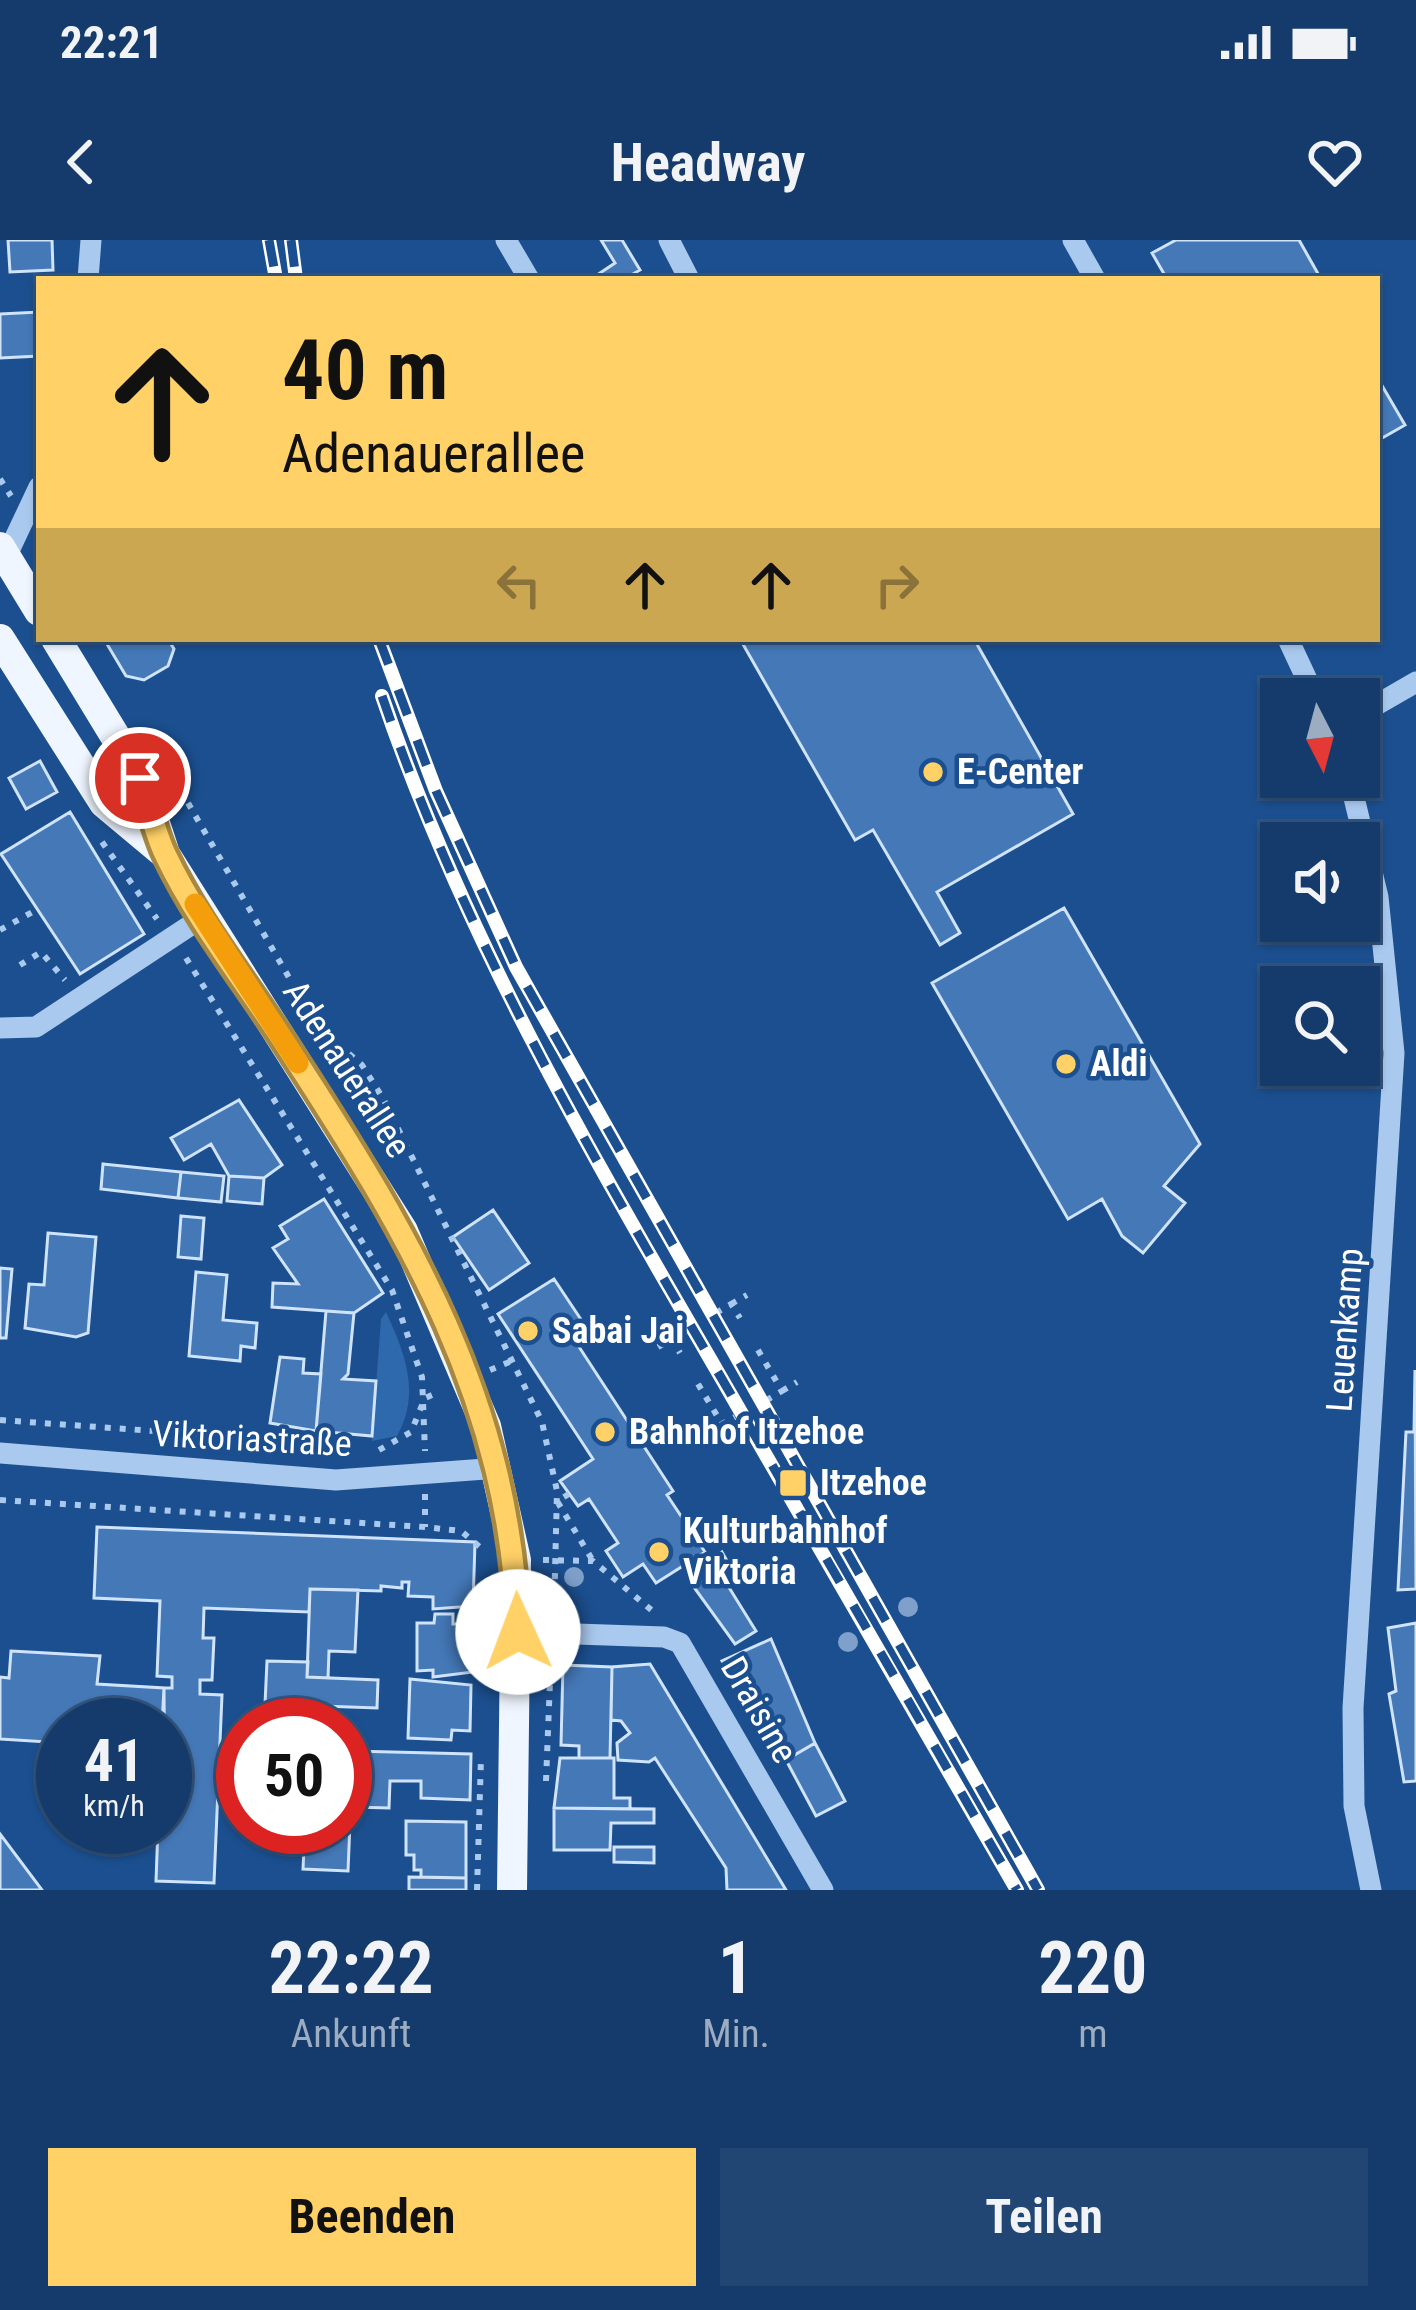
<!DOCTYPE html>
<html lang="de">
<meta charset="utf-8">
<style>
body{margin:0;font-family:"Roboto Condensed",sans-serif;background:#214673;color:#f1f3f6;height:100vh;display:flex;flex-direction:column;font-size:45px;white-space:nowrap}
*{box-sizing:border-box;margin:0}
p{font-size:39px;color:#9dadc1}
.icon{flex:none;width:66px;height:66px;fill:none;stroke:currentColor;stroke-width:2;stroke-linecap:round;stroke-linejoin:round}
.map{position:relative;height:1650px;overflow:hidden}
.side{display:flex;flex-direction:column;background:#143b6b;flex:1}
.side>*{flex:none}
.banner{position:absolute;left:36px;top:36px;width:1344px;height:366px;border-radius:0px;box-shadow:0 3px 9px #0004,0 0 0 3px #33557e;background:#ffd166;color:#111;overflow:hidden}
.needle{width:78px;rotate:174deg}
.tools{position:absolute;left:1260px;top:438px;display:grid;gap:24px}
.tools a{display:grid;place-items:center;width:120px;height:120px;border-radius:0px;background:#143b6b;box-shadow:0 3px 9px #0004,0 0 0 3px #33557e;font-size:60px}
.speed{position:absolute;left:36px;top:1458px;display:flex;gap:24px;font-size:60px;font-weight:700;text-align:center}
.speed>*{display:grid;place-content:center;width:156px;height:156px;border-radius:50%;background:#143b6b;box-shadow:0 3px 9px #0004,0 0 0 3px #33557e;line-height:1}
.speed small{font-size:30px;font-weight:400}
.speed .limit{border:18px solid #d22;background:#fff;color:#111}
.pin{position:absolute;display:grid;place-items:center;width:102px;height:102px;color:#fff;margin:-51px;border:6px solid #fff;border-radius:50%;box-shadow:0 3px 12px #0007}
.me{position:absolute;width:132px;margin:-66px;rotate:358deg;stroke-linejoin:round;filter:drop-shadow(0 0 9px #0008)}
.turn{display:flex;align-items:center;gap:42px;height:252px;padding:0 48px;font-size:54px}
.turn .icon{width:156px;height:156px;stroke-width:2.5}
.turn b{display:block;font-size:84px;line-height:102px}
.lanes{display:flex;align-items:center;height:114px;padding:0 48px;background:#0003;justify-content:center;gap:60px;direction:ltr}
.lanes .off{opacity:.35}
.eta{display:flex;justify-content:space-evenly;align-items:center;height:204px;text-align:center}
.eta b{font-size:72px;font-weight:700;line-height:84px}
.primary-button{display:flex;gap:24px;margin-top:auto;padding:24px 48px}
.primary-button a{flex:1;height:138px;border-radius:0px;background:#ffd166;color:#111;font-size:48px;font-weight:700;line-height:138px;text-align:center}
.primary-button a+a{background:#214673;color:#f1f3f6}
.status{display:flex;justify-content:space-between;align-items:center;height:84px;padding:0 60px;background:#143b6b;direction:ltr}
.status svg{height:33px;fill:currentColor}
header{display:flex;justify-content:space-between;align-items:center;height:156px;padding:0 48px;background:#143b6b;font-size:54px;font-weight:700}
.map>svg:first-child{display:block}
</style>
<div class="status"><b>22:21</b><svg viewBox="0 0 49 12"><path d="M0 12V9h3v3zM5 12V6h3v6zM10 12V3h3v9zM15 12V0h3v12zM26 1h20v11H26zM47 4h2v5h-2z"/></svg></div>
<header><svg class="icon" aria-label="back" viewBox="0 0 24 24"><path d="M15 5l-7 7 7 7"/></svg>Headway<svg class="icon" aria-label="heart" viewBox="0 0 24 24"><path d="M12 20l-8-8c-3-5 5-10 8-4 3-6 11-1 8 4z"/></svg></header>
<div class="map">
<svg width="1416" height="1650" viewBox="0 0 1416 1650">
<rect width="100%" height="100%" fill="#1b4f8f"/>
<!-- green -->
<path fill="#2e69ad" d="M 386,1072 C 405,1114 421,1153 397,1196 L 372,1201 L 381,1079 Z"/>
<!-- building -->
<path fill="#4478b7" stroke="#cfe3fa" stroke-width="3" d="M 8,0 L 52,0 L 53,30 L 10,32 Z
M 601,0 L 622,0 L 640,30 L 624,39 L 591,39 L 615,23 Z
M 1176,0 L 1299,0 L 1321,39 L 1167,39 L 1152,13 Z
M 39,72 L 39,116 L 0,118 L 0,74 Z
M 1377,137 L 1405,185 L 1377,201 Z
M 104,399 L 168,399 L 174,409 L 168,426 L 144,440 L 126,436 Z
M 740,399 L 974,399 L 1073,574 L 937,652 L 960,693 L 940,705 L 873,590 L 855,600 Z
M 40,521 L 57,552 L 26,569 L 9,538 Z
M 70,572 L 144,694 L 80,734 L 1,614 Z
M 1064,668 L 1200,904 L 1164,946 L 1185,963 L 1143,1013 L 1122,996 L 1102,959 L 1068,979 L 932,743 Z
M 239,860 L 282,925 L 264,938 L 229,936 L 211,904 L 184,920 L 171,898 Z
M 103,924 L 181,932 L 178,958 L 101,949 Z
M 181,932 L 224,936 L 221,962 L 178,958 Z
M 229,936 L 264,938 L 262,964 L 227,961 Z
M 324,959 L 383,1053 L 354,1073 L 272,1067 L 273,1043 L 298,1044 L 273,1008 L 288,999 L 280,986 Z
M 493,970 L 529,1023 L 489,1050 L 453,997 Z
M 181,976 L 204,978 L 201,1019 L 178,1017 Z
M 48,993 L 96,997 L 88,1093 L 76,1097 L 25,1088 L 29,1044 L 44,1045 Z
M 0,1028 L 12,1029 L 6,1098 L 0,1098 Z
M 196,1032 L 227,1035 L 223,1080 L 257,1083 L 255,1108 L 241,1106 L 240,1121 L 189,1116 Z
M 554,1039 L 584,1084 L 570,1093 L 673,1251 L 667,1255 L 705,1312 L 656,1343 L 643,1324 L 623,1337 L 606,1311 L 618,1303 L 589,1259 L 578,1266 L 560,1241 L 593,1219 L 498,1074 Z
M 326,1071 L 354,1073 L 348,1134 L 343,1139 L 376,1141 L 372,1196 L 316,1191 Z
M 280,1117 L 304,1119 L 303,1133 L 321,1134 L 316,1191 L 270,1183 Z
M 1415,1130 L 1416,1349 L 1398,1350 L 1406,1192 L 1414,1192 Z
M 97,1287 L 475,1302 L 473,1366 L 433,1369 L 433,1357 L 408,1356 L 409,1342 L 402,1342 L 402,1348 L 381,1346 L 381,1351 L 310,1349 L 309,1372 L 204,1368 L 203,1398 L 214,1398 L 212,1440 L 200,1440 L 200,1454 L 222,1455 L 214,1643 L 156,1641 L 158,1587 L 165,1587 L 164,1448 L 172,1448 L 172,1437 L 157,1436 L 160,1361 L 94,1358 Z
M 722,1312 L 730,1326 L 720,1333 L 756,1391 L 735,1404 L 693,1346 L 719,1329 L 712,1319 Z
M 310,1349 L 358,1350 L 355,1412 L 329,1411 L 328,1438 L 307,1437 Z
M 435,1374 L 453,1374 L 453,1384 L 473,1384 L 473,1432 L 433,1437 L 433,1430 L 417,1431 L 417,1383 L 434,1383 Z
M 1416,1383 L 1416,1541 L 1404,1542 L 1389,1454 L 1396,1451 L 1388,1388 Z
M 771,1399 L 815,1503 L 786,1520 L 722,1421 Z
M 11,1411 L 100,1416 L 97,1444 L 164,1448 L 162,1485 L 63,1485 L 63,1503 L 0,1499 L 0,1437 L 9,1438 Z
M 267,1421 L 308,1422 L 307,1437 L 378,1440 L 377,1468 L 265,1464 Z
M 650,1424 L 786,1650 L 727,1650 L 726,1628 L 655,1518 L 649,1522 L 618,1520 L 617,1503 L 630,1493 L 621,1481 L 611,1480 L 612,1427 Z
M 563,1425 L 612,1427 L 610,1518 L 579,1518 L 579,1506 L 561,1505 Z
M 410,1439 L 471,1445 L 470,1491 L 452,1490 L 451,1500 L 408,1498 Z
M 815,1503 L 845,1561 L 816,1576 L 786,1520 Z
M 352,1511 L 471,1514 L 470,1560 L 421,1558 L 421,1541 L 390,1541 L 389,1568 L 351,1567 Z
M 560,1518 L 614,1518 L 614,1558 L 630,1558 L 630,1569 L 554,1568 Z
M 554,1568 L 654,1569 L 654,1583 L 611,1583 L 610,1610 L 554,1610 Z
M 406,1581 L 466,1582 L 466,1638 L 421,1637 L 421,1630 L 414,1630 L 414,1615 L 406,1615 Z
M 345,1583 L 350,1583 L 348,1631 L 303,1629 L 305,1587 L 345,1587 Z
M 0,1594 L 42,1650 L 0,1650 Z
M 614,1607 L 654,1607 L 654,1623 L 614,1622 Z
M 409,1637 L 466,1638 L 466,1650 L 409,1650 Z"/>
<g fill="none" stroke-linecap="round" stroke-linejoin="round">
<!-- path -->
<path stroke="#a9c9ee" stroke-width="6" stroke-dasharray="6 9" stroke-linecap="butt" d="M 0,239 L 11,256
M 173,537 L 317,786 L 362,825 L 384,860 L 542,1182 L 557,1251 L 554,1373
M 102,602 L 157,679
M 0,690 L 36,670
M 186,718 L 392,1050 L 422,1137 L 425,1211
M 20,725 L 41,712 L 65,740
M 731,1064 L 747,1055
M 716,1073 L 731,1064 L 740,1078
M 672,1099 L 686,1092
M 658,1107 L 672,1099 L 680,1113
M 758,1110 L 782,1151 L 767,1160
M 490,1130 L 514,1120
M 698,1144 L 722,1184 L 735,1177
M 782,1151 L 797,1142
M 0,1180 L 224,1196 L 301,1209
M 708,1193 L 722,1184
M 636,1194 L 651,1185
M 379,1210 L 411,1192 L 425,1158 L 439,1152
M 425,1254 L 425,1287
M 569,1254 L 557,1261 L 593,1321
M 0,1260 L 425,1287 L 461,1291 L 481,1308
M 543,1320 L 593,1321 L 655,1373
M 546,1541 L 551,1416
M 477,1650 L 481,1518"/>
<!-- minor -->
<path stroke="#a9c9ee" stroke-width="21" d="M 506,0 L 529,39
M 669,0 L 689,39
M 1073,0 L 1095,39
M 88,39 L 91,0
M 6,317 L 39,247
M 1288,399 L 1316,459
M 1359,475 L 1416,442
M 1349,537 L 1378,657 L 1394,813 L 1353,1468 L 1354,1566 L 1371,1650
M 0,788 L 36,787 L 203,677
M 0,1213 L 336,1240 L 499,1228
M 518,1392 L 664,1397 L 680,1403 L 823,1650"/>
<!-- major -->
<path stroke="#f0f6ff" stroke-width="30" d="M 0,307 L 39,371
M 0,399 L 104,563 L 165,614
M 56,399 L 140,537 L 165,614 L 403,991 L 486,1186 L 516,1320 L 512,1650"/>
<!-- rail casing -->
<g stroke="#fff" stroke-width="14">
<path id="rail" d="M 269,0 L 276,39
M 291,0 L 296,39
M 379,399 L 436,551 L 516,727 L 1038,1650
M 382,456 C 462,692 587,907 712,1122 C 815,1298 916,1474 1017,1650"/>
</g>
<!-- rail -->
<use href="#rail" stroke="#1b4f8f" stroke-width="9" stroke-dasharray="27" stroke-linecap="butt"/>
</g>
<!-- trees -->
<g fill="#7ea0ca">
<circle cx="574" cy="1337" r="10"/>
<circle cx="908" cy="1367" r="10"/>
<circle cx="848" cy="1402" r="10"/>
</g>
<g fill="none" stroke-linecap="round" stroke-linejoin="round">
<!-- route casing -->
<g stroke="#a68842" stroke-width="30">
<path id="route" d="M 140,538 C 149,563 154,592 166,616 C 198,683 248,745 288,808 C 410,996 510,1160 518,1392"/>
</g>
<!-- route -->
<use href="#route" stroke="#ffd166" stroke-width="21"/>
<!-- slow -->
<path stroke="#f59e0b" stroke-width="21" d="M 195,664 L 298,823"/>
</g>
<!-- markers -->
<g fill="#ffd166" stroke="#1b4f8f" stroke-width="4.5">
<circle cx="933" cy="532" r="12"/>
<circle cx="1066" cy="824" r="12"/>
<circle cx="528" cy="1091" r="12"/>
<circle cx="605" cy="1192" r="12"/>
<rect x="778" y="1228" width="30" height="30" rx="6"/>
<circle cx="659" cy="1312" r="12"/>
</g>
<g text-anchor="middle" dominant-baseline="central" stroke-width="9" stroke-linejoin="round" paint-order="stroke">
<!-- poi labels -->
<g font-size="36" font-weight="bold" fill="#fff" stroke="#1b4f8f" text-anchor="start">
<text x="957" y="532">E-Center</text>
<text x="1090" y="824">Aldi</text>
<text x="552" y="1091">Sabai Jai</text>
<text x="629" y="1192">Bahnhof Itzehoe</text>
<text x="820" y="1243">Itzehoe</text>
<text x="683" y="1291">Kulturbahnhof<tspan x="683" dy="41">Viktoria</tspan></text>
</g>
<!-- street labels -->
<g font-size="36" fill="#fff" stroke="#1b4f8f">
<text transform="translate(347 829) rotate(57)">Adenauerallee</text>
<text transform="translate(1345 1090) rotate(-86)">Leuenkamp</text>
<text transform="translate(252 1199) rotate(3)">Viktoriastraße</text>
<text transform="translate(759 1470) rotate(60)">Draisine</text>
</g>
</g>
</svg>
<div class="tools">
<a><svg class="needle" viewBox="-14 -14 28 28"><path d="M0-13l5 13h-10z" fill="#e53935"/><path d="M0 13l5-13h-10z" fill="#9dadc1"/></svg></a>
<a><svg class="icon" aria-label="sound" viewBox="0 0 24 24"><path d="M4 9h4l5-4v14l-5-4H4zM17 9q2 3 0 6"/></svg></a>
<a><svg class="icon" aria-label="search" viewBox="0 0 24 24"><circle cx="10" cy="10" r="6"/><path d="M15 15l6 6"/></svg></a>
</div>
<div class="speed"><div>41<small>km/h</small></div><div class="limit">50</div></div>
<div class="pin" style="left:140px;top:538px;background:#d93025"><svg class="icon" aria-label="arrive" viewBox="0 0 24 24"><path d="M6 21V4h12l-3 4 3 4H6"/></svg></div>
<svg class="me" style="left:518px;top:1392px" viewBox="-20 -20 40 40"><circle r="19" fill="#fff"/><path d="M0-13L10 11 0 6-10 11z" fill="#ffd166"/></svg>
<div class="banner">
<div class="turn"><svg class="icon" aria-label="ahead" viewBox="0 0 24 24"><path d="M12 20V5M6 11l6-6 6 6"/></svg><div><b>40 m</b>Adenauerallee</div></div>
<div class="lanes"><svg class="icon off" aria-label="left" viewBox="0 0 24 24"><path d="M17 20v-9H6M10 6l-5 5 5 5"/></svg><svg class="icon" aria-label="ahead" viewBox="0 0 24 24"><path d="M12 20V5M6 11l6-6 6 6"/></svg><svg class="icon" aria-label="ahead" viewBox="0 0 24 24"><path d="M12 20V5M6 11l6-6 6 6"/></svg><svg class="icon off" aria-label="right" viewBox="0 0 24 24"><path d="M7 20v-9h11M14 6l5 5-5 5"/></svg></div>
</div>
</div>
<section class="side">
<div class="eta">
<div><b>22:22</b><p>Ankunft</p></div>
<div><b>1</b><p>Min.</p></div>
<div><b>220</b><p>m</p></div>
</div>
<div class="primary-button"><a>Beenden</a><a>Teilen</a></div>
</section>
